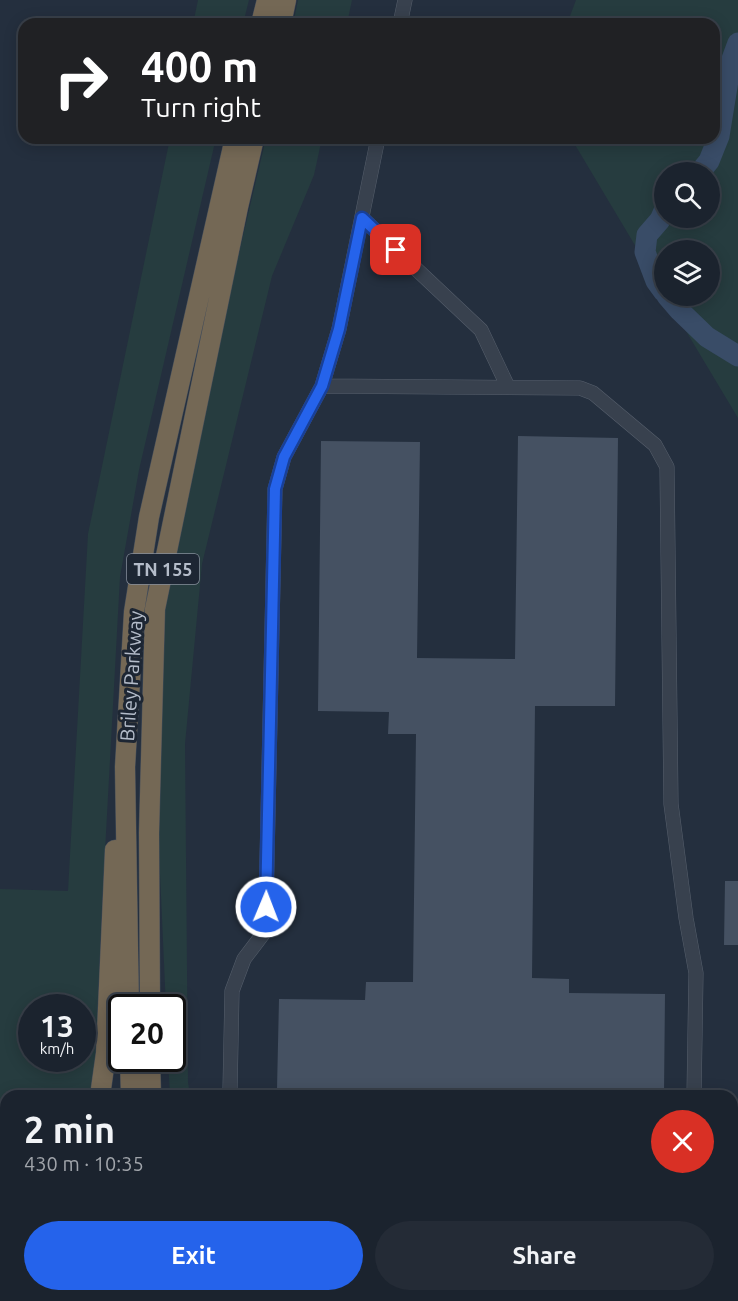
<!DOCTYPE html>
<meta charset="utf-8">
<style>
body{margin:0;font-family:Ubuntu,sans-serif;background:#242b36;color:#f1f3f6;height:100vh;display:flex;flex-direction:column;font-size:22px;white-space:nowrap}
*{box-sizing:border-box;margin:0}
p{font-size:20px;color:#a0a4aa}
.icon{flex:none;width:33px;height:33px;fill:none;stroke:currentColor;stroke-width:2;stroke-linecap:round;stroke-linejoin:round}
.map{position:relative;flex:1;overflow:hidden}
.sheet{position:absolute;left:0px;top:1090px;width:738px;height:212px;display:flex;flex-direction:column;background:#1b232e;border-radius:18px 18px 0 0;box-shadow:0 3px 15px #0003,0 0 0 2px #39404a}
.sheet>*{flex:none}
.banner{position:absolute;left:18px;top:18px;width:702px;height:126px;border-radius:18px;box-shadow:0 3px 15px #0003,0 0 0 2px #39404a;background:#202124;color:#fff;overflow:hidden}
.buttons{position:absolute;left:654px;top:162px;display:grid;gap:12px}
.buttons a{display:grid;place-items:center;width:66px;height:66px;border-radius:50%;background:#1b232e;box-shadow:0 3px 15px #0003,0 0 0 2px #39404a;font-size:30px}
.speed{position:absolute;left:18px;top:994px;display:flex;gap:12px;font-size:30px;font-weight:700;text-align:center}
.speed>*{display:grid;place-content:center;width:78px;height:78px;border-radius:50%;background:#1b232e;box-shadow:0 3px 15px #0003,0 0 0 2px #39404a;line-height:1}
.speed small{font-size:15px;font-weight:400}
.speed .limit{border:3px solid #111;border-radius:9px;background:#fff;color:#111}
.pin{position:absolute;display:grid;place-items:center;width:51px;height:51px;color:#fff;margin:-26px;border-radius:12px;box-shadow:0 3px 9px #0006}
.me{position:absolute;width:66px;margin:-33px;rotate:1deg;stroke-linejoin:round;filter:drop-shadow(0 0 4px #0008)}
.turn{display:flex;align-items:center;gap:21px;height:126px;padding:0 24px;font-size:27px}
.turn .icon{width:78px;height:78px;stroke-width:2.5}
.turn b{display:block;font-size:42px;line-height:51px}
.round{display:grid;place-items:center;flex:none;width:63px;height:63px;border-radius:32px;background:#242b36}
.headline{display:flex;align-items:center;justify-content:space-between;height:102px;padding:0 24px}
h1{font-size:36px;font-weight:600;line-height:45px}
.action{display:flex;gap:12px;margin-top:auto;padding:12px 24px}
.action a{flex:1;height:69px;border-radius:36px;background:#2563eb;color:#fff;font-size:24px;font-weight:600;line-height:69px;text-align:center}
.action a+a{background:#242b36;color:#f1f3f6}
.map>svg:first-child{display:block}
</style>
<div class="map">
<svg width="738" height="1301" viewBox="0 0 738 1301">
<rect width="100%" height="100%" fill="#242f3e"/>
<!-- green -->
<path fill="#263c3f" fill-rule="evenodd" d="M 198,0 L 249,0 L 243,24 L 193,24 Z
M 298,0 L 352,0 L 347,24 L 293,24 Z
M 576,0 L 738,0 L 738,418 L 665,296 L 710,296 L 710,250 L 664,250 L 664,294 L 571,138 L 714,138 L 714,24 L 567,24 ZM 664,172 L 710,172 L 710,218 L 664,218 Z
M 170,138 L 216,138 L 139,470 L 120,577 L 102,906 L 95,1069 L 90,1096 L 6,1096 L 6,1169 L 0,1169 L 0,889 L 68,891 L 88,534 ZM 32,1008 L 82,1008 L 82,1059 L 32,1059 Z
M 266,138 L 322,138 L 314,175 L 272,276 L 202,564 L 185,744 L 188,1082 L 190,1096 L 170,1096 L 168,1059 L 172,1059 L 172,1008 L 166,1008 L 159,851 L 158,684 L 163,611 L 181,500 Z
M 6,1279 L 6,1296 L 23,1296 L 20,1301 L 0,1301 L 0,1291 Z
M 44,1296 L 118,1296 L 119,1301 L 41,1301 Z
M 203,1296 L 234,1296 L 236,1301 L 204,1301 Z"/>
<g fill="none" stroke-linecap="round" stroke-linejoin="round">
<!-- river -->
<path stroke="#394c67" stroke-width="21" d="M 700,172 L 709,161 L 719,136 L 731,62 L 738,43
M 664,211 L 660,220 L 647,235 L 645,252 L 656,281 L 664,292
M 667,296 L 679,310 L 707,337 L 738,356"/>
</g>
<!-- building -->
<path fill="#455162" d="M 518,436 L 618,438 L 615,706 L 535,706 L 532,978 L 569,979 L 569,993 L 665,994 L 664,1094 L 279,1090 L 277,1089 L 279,999 L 365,1000 L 366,982 L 413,982 L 416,734 L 388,734 L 389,712 L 318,711 L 321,441 L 420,442 L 417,658 L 515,659 Z
M 725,881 L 738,881 L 738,945 L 724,945 Z"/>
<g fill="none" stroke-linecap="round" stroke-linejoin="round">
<!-- minor casing -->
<g stroke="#565f6c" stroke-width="15">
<path id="minor" d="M 400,24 L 405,0
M 362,218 L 481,330 L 508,387
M 322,386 L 580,388 L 593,393 L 655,445 L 667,467 L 671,804 L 686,918 L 696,973 L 694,1096
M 233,1096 L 230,1090 L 232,991 L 244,959 L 263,934 L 266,907 L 275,489 L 284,457 L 322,386 L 339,329 L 378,138
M 665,1296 L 667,1301"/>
</g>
<!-- highway casing -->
<g stroke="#434c59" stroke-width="21">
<path id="highway" d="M 261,24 L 267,0
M 281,24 L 286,0
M 129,1008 L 125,767 L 134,612 L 149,517 L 235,138
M 150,1008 L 149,833 L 155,609 L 238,207 L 254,138
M 130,1059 L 131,1096
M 150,1059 L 151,1096
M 100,1096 L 106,1053 L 115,850
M 134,1296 L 134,1301
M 154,1296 L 154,1301
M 191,1296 L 193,1301
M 34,1301 L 36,1296"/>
</g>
<!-- minor -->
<use href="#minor" stroke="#38414e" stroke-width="14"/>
<!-- highway -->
<use href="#highway" stroke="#746855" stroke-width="20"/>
</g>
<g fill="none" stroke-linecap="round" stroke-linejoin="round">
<!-- route casing -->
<g stroke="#184099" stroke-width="15">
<path id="route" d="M 266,907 L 275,489 L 284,457 L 322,386 L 339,329 L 362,218 L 396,250"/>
</g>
<!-- route -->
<use href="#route" stroke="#2563eb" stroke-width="10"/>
</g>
<g text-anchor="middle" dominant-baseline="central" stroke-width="6" stroke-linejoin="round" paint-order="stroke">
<!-- shield labels -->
<rect fill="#1d2633" stroke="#878f9c" stroke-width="1.5" x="127" y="554" width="72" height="30" rx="4.5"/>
<g font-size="18" font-weight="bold" fill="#b4bcc9">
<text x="163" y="569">TN 155</text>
</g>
<!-- street labels -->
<g font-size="20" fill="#b4bcc9" stroke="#1d2633">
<text transform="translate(131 676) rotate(-86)">Briley Parkway</text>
</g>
</g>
</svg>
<div class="buttons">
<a><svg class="icon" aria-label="search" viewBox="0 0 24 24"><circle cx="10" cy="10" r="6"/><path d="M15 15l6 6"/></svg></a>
<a><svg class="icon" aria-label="layers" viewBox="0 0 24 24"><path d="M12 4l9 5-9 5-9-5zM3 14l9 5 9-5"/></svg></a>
</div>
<div class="speed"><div>13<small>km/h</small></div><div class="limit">20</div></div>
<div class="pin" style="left:396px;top:250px;background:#d93025"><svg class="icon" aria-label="arrive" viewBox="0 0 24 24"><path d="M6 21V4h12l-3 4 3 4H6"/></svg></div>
<svg class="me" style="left:266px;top:907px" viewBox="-20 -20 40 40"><circle r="17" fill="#2563eb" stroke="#fff" stroke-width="3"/><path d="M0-11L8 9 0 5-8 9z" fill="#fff"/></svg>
<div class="banner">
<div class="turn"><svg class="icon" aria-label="right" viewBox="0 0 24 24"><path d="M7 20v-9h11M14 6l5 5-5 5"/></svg><div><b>400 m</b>Turn right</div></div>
</div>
<section class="sheet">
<div class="headline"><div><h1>2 min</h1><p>430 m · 10:35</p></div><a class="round" style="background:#d93025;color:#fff"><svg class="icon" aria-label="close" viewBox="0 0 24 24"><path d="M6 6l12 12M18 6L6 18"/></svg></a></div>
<div class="action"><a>Exit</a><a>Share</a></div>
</section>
</div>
